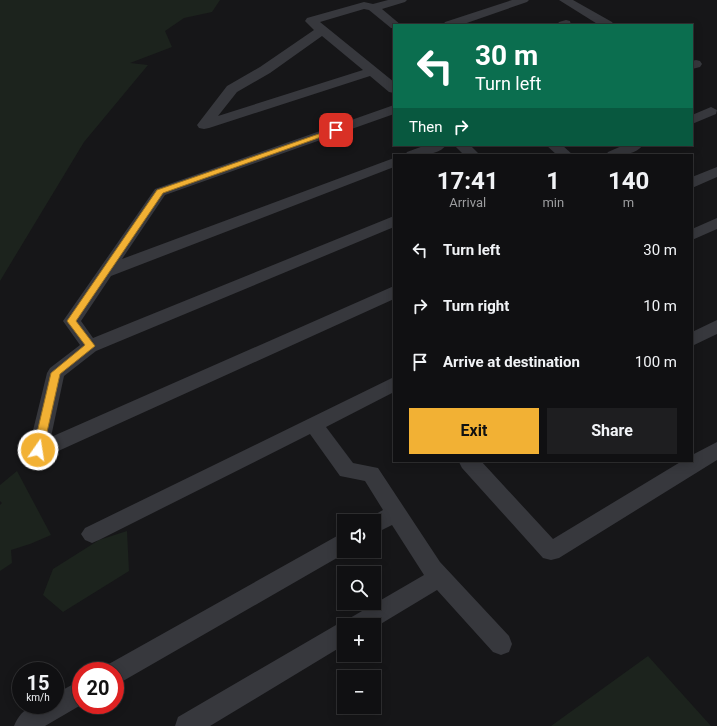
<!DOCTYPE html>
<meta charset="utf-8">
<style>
body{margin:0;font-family:Roboto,sans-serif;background:#1e1e20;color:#f1f3f6;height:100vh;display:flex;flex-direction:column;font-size:15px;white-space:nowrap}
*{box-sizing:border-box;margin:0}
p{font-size:13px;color:#9c9d9f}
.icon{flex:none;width:22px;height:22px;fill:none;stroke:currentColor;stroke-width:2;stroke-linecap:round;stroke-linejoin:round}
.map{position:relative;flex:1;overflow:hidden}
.panel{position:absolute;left:393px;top:154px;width:300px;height:308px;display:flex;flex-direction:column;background:#101012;border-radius:0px;box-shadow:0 2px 10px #0003,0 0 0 1px #303032}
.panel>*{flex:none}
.hud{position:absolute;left:393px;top:24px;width:300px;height:122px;border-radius:0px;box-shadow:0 2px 10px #0003,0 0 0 1px #303032;background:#0b6e4f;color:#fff;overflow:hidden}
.fabs{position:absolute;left:337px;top:514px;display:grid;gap:8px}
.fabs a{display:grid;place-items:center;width:44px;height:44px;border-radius:0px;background:#101012;box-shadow:0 2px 10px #0003,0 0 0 1px #303032;font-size:20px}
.speed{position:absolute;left:12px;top:662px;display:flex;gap:8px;font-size:20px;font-weight:700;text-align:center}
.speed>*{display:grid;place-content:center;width:52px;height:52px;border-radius:50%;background:#101012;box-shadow:0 2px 10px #0003,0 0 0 1px #303032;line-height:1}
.speed small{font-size:10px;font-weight:400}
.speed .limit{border:6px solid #d22;background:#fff;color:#111}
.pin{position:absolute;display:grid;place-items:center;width:34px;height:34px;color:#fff;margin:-17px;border-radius:8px;box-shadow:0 2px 6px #0006}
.me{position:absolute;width:44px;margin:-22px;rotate:13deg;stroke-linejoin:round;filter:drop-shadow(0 0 3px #0008)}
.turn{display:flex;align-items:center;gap:14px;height:84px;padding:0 16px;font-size:18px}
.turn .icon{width:52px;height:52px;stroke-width:2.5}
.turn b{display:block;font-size:28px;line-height:34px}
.then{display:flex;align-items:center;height:38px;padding:0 16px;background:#0003;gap:8px;font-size:15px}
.eta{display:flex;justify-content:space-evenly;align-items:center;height:68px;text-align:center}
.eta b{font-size:24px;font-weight:700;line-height:28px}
.action{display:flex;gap:8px;margin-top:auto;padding:8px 16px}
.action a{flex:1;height:46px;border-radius:0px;background:#f2b134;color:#111;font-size:16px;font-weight:700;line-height:46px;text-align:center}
.action a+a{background:#1e1e20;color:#f1f3f6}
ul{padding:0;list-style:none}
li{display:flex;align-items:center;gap:12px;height:56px;padding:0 16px}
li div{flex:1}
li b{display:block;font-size:15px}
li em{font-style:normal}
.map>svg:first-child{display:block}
</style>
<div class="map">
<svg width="717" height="726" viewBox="0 0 717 726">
<rect width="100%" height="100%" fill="#161618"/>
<!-- green -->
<path fill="#1c231d" d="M 0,0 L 220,0 L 212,12 L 184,18 L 165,31 L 172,47 L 130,63 L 148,65 L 84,142 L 0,281 Z
M 17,471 L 51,535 L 30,544 L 11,550 L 12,563 L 0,571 L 0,505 L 2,503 L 0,501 L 0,485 Z
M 127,531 L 129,571 L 63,612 L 43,595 L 53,569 L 99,540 Z
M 648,656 L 711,726 L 551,726 Z"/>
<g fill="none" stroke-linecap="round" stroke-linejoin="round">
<!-- lane -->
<path fill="#37383d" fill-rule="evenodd" d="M 388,0 L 407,0 L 405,2 L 382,9 L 401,25 L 394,25 L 394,28 L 391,28 L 369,10 L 364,9 L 320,22 L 394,82 L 394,93 L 389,92 L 370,76 L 209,128 L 204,129 L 199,128 L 197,125 L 227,86 L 260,67 L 314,30 L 305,21 L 307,18 L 364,2 L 373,4 ZM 322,36 L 363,70 L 218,116 L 237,92 L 270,73 Z
M 512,0 L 529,0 L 527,2 L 461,25 L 443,25 L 445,22 Z
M 559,0 L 573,0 L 612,22 L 614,25 L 599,25 Z
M 566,20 L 570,21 L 571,25 L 557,25 L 559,22 Z
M 696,60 L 700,61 L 702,64 L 700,67 L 692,69 L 692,61 Z
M 394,105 L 394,114 L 165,195 L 122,259 L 394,158 L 394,167 L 111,276 L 81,321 L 93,338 L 394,216 L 394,227 L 96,351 L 64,376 L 51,437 L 394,286 L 394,299 L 45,457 L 38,459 L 31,457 L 28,451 L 47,373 L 50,368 L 80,345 L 63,321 L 155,189 Z
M 711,107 L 717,110 L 716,114 L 692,124 L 692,115 Z
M 426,145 L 446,145 C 439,156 417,155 405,155 L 407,152 Z
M 454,145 L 470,145 L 480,155 L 464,155 Z
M 546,145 L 562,145 L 573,155 L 557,155 Z
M 624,145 L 643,145 C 635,156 618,155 606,155 L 608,152 Z
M 717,167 L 717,177 L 692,188 L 692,177 Z
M 717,218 L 717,229 L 692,240 L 692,229 Z
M 717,320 L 717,334 L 692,346 L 692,332 Z
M 394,377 L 394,392 L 326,427 L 353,463 L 378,468 L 440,562 L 509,636 L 512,644 L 509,652 L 501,655 L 493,652 L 437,590 L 374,628 L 374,625 L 344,625 L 344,645 L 210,726 L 175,726 L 178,717 L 336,625 L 344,622 L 347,624 L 350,618 L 424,575 L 392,525 L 374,534 L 374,521 L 365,521 L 367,519 L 383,510 L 365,481 L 340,476 L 310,434 L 99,540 L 92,543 L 85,540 L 81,534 L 85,528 Z
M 717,442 L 717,460 L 559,558 L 551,560 L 543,558 L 462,468 L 459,462 L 481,461 L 553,539 L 682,461 L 692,461 L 692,455 Z
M 344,534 L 344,551 L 349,551 L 123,681 L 115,684 L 115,671 L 104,671 L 107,665 L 337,536 Z
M 81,680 L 81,705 L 45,726 L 14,726 C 23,705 35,705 55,705 L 55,694 Z"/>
</g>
<!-- route -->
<path fill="#f2b134" stroke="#9d7322" d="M 336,128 L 339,130 L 338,131 L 163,193 L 76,321 L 95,346 L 60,374 L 43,450 L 42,453 L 35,453 L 33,450 L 51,373 L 85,345 L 67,321 L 157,190 Z"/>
</svg>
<div class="fabs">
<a><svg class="icon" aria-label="sound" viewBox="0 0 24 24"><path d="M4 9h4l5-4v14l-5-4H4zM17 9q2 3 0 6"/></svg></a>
<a><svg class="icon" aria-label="search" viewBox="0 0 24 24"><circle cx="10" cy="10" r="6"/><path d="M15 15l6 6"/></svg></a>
<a>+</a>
<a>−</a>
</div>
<div class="speed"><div>15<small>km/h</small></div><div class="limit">20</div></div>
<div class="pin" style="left:336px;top:130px;background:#d93025"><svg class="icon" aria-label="arrive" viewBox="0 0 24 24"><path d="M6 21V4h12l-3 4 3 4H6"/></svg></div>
<svg class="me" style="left:38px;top:450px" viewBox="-20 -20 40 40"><circle r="17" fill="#f2b134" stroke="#fff" stroke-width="3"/><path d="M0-11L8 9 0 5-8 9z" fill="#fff"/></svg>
<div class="hud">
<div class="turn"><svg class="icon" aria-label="left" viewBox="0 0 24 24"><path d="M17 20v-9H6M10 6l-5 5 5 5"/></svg><div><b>30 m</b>Turn left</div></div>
<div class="then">Then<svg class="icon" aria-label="right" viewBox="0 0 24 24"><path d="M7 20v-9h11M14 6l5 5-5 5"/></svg></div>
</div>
<section class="panel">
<div class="eta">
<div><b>17:41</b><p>Arrival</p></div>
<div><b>1</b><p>min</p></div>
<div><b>140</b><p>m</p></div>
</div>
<ul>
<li><svg class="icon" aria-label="left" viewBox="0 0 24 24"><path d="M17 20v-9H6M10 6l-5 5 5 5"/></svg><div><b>Turn left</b></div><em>30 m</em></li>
<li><svg class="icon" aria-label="right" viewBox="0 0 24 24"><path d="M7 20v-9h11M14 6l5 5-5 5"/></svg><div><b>Turn right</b></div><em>10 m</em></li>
<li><svg class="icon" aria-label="arrive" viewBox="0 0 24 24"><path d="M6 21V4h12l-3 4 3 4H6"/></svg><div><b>Arrive at destination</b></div><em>100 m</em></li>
</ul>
<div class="action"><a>Exit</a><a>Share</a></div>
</section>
</div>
